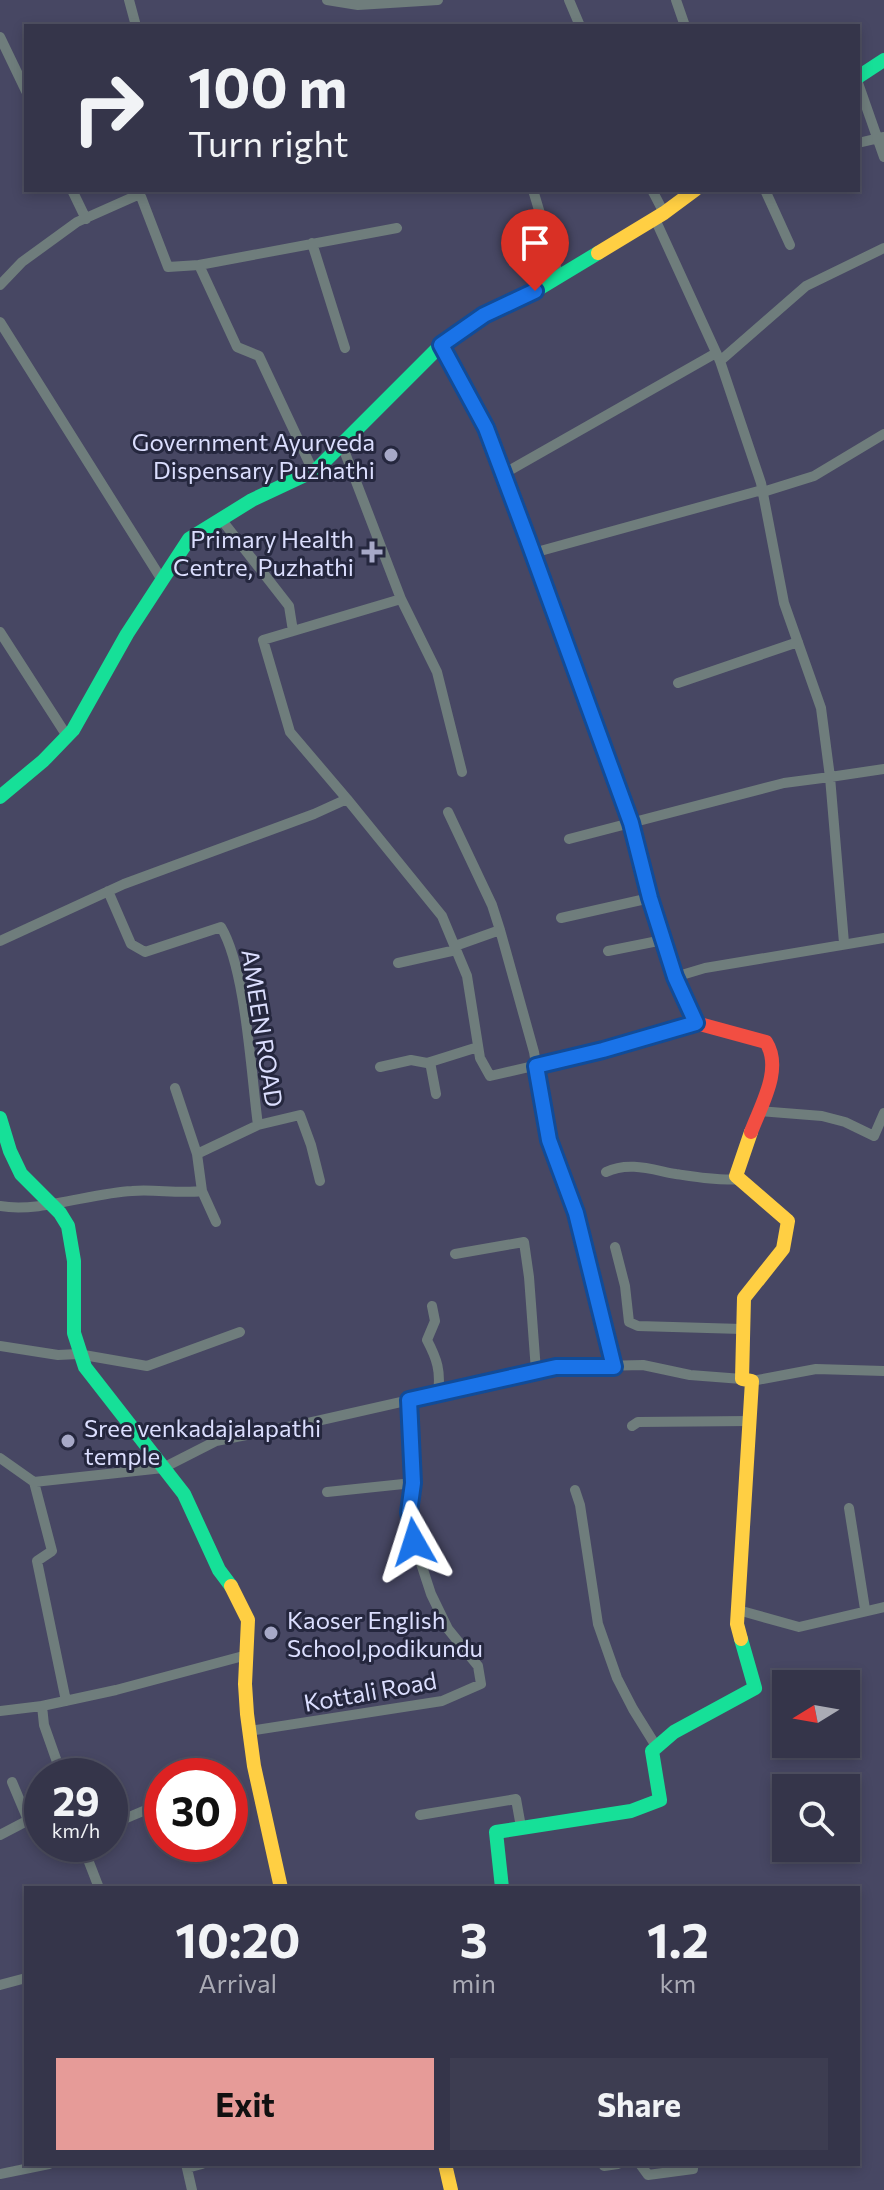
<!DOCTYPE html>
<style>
body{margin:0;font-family:Commissioner,sans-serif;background:#3d3d51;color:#f1f3f6;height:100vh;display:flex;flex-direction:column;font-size:30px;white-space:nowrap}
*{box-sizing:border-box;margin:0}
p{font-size:26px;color:#aaabb5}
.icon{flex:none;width:44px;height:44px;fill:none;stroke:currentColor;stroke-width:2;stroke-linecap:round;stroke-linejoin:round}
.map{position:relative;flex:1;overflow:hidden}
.panel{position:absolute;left:24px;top:1886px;width:836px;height:280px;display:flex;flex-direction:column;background:#35354a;border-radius:0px;box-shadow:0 4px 12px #0003,0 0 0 2px #4f5062}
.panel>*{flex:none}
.banner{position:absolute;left:24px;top:24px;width:836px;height:168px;border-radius:0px;box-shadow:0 4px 12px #0003,0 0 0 2px #4f5062;background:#35354a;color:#f1f3f6;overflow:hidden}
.needle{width:52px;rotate:259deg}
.controls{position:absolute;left:772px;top:1670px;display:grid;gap:16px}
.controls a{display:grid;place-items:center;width:88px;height:88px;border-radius:0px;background:#35354a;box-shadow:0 4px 12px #0003,0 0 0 2px #4f5062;font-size:40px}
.speed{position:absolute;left:24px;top:1758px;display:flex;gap:16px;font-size:40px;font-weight:700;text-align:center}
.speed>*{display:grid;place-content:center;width:104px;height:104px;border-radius:50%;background:#35354a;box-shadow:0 4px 12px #0003,0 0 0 2px #4f5062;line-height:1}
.speed small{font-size:20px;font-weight:400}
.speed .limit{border:12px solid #d22;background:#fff;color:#111}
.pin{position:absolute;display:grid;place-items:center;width:68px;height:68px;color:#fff;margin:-82px -34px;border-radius:50% 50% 50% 0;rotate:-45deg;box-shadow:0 0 8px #0007}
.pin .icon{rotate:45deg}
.me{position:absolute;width:88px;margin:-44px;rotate:354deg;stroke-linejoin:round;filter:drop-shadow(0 0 6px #0008)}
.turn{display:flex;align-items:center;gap:28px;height:168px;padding:0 32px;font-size:36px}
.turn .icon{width:104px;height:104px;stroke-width:2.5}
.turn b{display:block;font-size:56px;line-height:68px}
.eta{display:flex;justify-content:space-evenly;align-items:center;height:136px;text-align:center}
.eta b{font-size:48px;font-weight:700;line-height:56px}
.action{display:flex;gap:16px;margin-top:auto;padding:16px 32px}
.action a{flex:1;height:92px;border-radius:0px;background:#e69b98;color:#111;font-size:32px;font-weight:700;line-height:92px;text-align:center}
.action a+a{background:#3d3d51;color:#f1f3f6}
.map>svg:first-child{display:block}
</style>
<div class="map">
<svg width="884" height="2190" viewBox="0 0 884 2190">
<rect width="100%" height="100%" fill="#474763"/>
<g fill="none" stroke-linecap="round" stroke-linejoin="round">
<!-- street -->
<path stroke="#6f7d7c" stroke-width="10" d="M 129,0 L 136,26
M 327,0 L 358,5 L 438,0
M 569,0 L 580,26
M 676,0 L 685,26
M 0,37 L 26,91
M 858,83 L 884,157
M 858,143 L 883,137
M 72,190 L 86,219
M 142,190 L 140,194 L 168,267 L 199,265 L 237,347 L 259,356 L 313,471
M 533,190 L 559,277
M 652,190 L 664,213
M 765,190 L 790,245
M 655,219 L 720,361 L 761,483 L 784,603 L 821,708 L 830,777 L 884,769
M 312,243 L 345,348
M 199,265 L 397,228
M 0,285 L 22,262 L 77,222 L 140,194
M 0,322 L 162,580
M 720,361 L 806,286 L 884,248
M 342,445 L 401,599 L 263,640 L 290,732 L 347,799
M 503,474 L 716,353
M 763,492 L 814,476 L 884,434
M 221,519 L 289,606 L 293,631
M 533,553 L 762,490
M 401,599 L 437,672 L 462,772
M 0,632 L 67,736
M 678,683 L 798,642
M 448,812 L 492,905 L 500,930 L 534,1052 L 549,1140 L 576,1213 L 614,1367
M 569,839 L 784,783 L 830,777 L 844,943
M 108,891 L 131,944 L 145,952 L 221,927 C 246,969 251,1074 258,1125 L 197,1154
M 561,918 L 650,898
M 0,941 L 124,884 L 314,814 L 347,799 L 442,916 L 467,976 L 480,1058 L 490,1076 L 603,1050 L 696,1023
M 455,946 L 500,930
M 608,951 L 663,940
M 398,963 L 456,950
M 675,977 L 705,968 L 884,938
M 430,1062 L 436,1094
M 380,1067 L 411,1060 L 427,1063 L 478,1047
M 759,1111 L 822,1116 L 845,1122 L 874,1136 L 884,1113
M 258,1125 L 300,1115 L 311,1145 L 320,1181
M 606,1172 C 629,1161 653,1170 676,1174 C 696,1177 720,1181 740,1179
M 202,1191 L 216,1222
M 0,1206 C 39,1213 91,1193 132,1191 C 155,1189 179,1194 202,1191 L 197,1154 L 175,1088
M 615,1247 L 625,1286 L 629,1322 L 638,1326 L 742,1329
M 455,1254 L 524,1242 L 529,1277 L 536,1371
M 432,1306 L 435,1321 L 427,1340 C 437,1359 441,1371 438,1393
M 0,1346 L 58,1355 L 78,1354 L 147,1366 L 240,1332
M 752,1381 L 816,1369 L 884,1371
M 632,1426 L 638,1422 L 749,1421
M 0,1458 L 34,1482 L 52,1551 L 37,1561 L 66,1701
M 34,1482 L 163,1468 L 216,1441 L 308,1423 L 556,1367 L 643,1365 L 690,1375 L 742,1379
M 575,1490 L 580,1505 L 598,1624 L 617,1678 L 633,1709 L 656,1746
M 327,1492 L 413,1483
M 849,1508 L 865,1609
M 738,1610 L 799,1627 L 884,1607
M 0,1711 L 42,1706
M 249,1731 L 442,1701 L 481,1684 L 478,1666 L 448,1629 L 431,1594 L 414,1542 L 409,1512 L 413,1483 L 409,1400
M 62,1776 L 44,1725 L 42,1706 L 116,1690 L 247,1655
M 12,1782 L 28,1820
M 420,1815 L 516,1799 L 521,1827
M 110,1825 L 148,1809 L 153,1792 L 162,1786
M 0,1835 L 42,1813
M 82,1844 L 99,1888
M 0,1985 L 26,1978
M 186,2164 L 192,2190
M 604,2164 L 604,2166 L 618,2164
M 640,2164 L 648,2175 L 693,2169 L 693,2164
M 187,2168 L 202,2164
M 0,2174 L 49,2164"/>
<!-- fast -->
<path stroke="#16e098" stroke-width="14" d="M 858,77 L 884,60
M 441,345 L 486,428 L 625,806
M 0,797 L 43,761 L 73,730 L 127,634 L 189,539 L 252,500 L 316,470 L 441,345 L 484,315 L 535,291 L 598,253
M 0,1118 L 10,1151 L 21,1174 L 60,1213 L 68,1226 L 74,1261 L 74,1333 L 85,1367 L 184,1494 L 219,1570 L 231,1586
M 502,1888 L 496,1832 L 631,1811 L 660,1800 L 652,1751 L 674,1732 L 755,1688 L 741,1639"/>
<!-- slow -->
<path stroke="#ffcf43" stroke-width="14" d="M 598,253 L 664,213 L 695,190
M 231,1586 L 248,1620 L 245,1684 L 247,1714 L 254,1766 L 281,1888
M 741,1639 L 737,1624 L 752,1381 L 742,1379 L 744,1298 L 783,1249 L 788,1221 L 736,1176 L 751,1132
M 445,2164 L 451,2190"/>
<!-- jam -->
<path stroke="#f24e42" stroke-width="14" d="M 625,806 L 675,977 L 696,1023 L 766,1042 C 783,1069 761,1105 751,1132"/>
</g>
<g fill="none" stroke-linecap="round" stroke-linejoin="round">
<!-- route casing -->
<g stroke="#114b97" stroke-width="20">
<path id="route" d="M 414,1542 L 409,1512 L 413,1483 L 409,1400 L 556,1367 L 614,1367 L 576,1213 L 549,1140 L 536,1066 L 603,1050 L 696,1023 L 675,977 L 650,898 L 631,823 L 528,540 L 486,428 L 441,345 L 484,315 L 535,291"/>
</g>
<!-- route -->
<use href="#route" stroke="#1a73e8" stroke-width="14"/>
</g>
<!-- markers -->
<g fill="#a7a9c8" stroke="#25273e" stroke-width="3">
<circle cx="391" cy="455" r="8"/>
<path d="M368 540h8v8h8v8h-8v8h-8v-8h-8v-8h8z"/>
<circle cx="68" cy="1441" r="8"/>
<circle cx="271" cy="1633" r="8"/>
</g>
<g text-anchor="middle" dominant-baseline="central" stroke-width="6" stroke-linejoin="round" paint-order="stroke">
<!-- poi labels -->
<g font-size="24" fill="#dbdefe" stroke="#25273e" text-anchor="end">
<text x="375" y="441">Government Ayurveda<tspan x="375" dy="28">Dispensary Puzhathi</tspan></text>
<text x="354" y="538">Primary Health<tspan x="354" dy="28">Centre, Puzhathi</tspan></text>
<text x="84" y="1427" text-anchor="start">Sree venkadajalapathi<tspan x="84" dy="28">temple</tspan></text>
<text x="287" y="1619" text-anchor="start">Kaoser English<tspan x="287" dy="28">School,podikundu</tspan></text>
</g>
<!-- street labels -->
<g font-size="24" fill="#dbdefe" stroke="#25273e">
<text transform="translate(263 1028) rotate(81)">AMEEN ROAD</text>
<text transform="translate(370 1691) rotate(-10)">Kottali Road</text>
</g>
</g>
</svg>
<div class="controls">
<a><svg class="needle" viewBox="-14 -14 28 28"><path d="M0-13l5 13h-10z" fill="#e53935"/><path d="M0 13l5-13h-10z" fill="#aaabb5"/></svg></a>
<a><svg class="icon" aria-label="search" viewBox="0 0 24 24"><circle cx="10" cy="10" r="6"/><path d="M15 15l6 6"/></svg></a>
</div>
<div class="speed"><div>29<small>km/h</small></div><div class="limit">30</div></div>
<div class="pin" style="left:535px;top:291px;background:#d93025"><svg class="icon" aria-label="arrive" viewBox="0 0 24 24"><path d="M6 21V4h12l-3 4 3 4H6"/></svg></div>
<svg class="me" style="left:414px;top:1542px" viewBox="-20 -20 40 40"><path d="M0-17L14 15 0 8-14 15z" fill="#1a73e8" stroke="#fff" stroke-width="4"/></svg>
<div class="banner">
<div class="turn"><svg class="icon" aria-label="right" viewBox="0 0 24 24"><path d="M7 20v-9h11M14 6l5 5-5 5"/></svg><div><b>100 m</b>Turn right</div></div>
</div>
<section class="panel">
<div class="eta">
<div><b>10:20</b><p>Arrival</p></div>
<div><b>3</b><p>min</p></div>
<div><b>1.2</b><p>km</p></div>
</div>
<div class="action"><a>Exit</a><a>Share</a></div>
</section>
</div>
